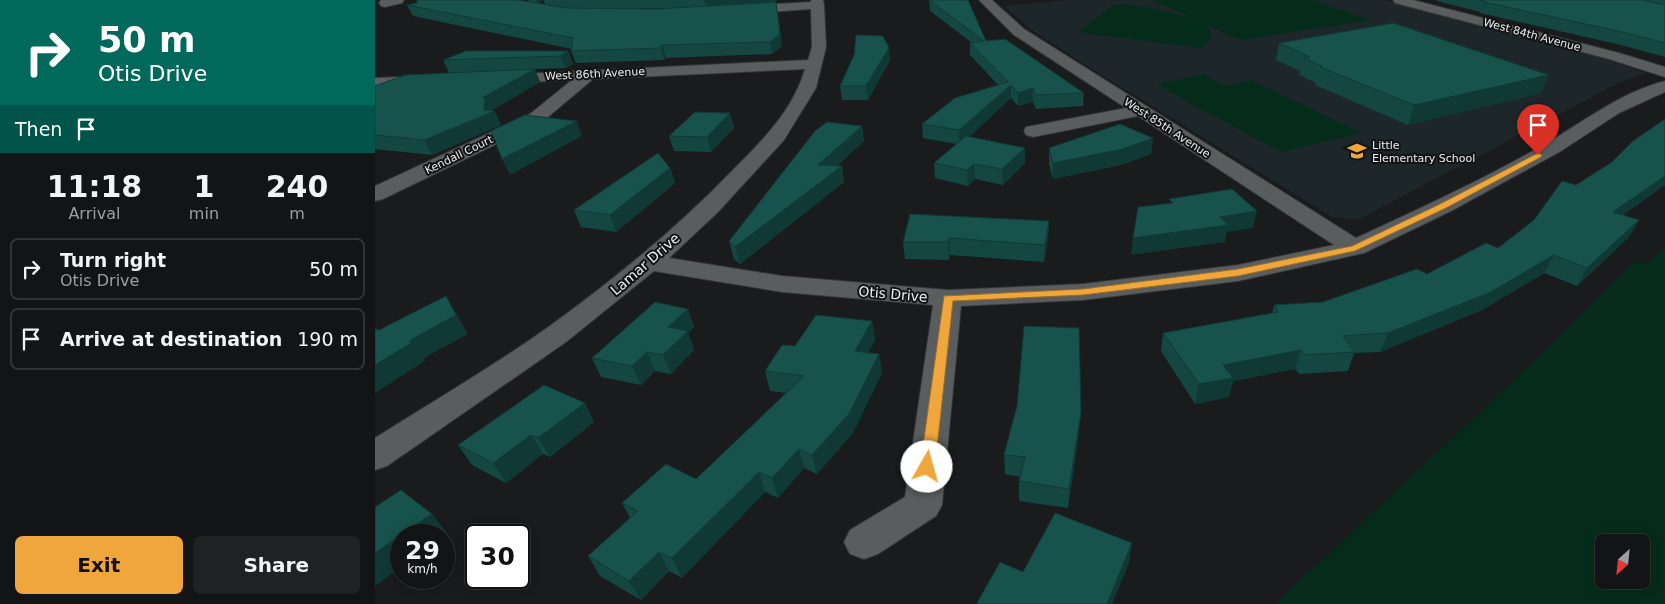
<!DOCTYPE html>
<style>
body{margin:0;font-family:"DejaVu Sans",sans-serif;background:#202122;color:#f1f3f6;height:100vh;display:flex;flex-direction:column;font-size:19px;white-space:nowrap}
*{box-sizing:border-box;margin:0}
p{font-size:16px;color:#9d9ea0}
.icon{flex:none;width:28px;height:28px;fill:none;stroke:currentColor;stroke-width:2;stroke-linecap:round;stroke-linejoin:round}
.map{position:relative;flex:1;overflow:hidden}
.details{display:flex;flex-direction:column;background:#131415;width:375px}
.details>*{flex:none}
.hud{background:#00695c;color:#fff;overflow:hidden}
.needle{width:32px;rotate:207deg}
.fabs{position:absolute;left:1220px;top:534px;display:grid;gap:10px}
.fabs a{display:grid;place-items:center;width:55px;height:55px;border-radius:8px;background:#131415;box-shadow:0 2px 12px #0003,0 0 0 1px #323334;font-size:25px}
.speed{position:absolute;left:15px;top:524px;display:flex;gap:10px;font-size:25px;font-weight:700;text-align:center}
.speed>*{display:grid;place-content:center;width:65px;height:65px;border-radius:50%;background:#131415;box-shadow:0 2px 12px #0003,0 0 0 1px #323334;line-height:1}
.speed small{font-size:12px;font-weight:400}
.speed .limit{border:2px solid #111;border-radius:8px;background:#fff;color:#111}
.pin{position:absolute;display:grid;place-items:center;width:42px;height:42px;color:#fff;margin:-51px -21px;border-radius:50% 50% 50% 0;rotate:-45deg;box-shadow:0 0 5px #0007}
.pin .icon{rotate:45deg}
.me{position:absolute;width:55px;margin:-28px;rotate:7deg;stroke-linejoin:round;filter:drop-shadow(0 0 4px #0008)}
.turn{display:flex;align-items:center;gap:18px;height:105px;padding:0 15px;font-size:22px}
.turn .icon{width:65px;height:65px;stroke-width:2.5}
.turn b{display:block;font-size:35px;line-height:42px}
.then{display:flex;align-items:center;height:48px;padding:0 15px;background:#0003;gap:10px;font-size:19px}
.eta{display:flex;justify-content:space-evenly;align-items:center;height:85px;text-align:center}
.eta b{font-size:30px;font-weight:700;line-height:35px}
.button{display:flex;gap:10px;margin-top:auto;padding:10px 15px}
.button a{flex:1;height:58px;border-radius:8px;background:#efa73d;color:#111;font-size:20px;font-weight:700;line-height:58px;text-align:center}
.button a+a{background:#202122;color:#f1f3f6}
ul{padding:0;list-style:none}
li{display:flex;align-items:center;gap:15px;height:62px;margin:0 10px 8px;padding:0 5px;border:2px solid #323334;border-radius:8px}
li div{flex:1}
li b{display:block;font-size:19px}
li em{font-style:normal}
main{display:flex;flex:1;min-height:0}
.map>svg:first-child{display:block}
</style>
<main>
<section class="details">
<div class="hud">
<div class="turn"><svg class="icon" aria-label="right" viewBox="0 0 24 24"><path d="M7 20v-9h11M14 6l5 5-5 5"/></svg><div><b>50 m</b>Otis Drive</div></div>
<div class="then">Then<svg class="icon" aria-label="arrive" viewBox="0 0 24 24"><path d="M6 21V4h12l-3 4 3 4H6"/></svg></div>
</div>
<div class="eta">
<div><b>11:18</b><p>Arrival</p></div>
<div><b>1</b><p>min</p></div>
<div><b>240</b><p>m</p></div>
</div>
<ul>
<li><svg class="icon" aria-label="right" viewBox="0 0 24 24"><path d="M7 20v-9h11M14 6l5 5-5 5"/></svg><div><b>Turn right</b><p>Otis Drive</p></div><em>50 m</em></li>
<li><svg class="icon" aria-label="arrive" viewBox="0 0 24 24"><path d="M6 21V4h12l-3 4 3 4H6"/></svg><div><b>Arrive at destination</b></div><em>190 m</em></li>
</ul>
<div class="button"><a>Exit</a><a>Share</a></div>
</section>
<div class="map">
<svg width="1290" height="604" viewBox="0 0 1290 604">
<rect width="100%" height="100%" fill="#191b1c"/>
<!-- built -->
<path fill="#1d272a" d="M 695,0 L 1009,0 L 1235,60 L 1271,73 L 1242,84 L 982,220 L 957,217 L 717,69 L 657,30 L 629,6 Z"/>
<!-- green -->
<path fill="#052c1a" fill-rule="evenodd" d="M 777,0 L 937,0 L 995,20 L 866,40 L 828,23 L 836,31 L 835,40 L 827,48 L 709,33 L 705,31 L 739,4 L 772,7 L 818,18 Z
M 829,74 L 851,86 L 876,80 L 987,133 L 906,152 L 834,113 L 836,112 L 832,113 L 782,84 Z
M 1290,246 L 1290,604 L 900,604 L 1170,351 L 1261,261 L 1272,264 ZM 1229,542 L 1266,542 L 1266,580 L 1229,580 Z"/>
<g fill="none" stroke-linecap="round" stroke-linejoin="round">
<!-- minor casing -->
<g stroke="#333536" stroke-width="2">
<path id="minor" d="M 6,0 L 29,0 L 27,3 L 10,7 L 6,6 L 4,3 Z
M 436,0 L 448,0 L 449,5 L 451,47 L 441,88 L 409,140 L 343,212 L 294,258 L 407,276 L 573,290 L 708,284 L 863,265 L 959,245 L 763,116 L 658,137 L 651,135 L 649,131 L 651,127 L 751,108 L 639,35 L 604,0 L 617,0 L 649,29 L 981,238 C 1046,208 1111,178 1172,143 C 1210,121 1246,92 1290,81 L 1290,92 L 1244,113 L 1186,151 L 1076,211 L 989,253 L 863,281 L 708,300 L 586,306 L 567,505 L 561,516 L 503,554 L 489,559 L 475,554 L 469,542 L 475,530 L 530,497 L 558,305 L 407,292 L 279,271 L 191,342 L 12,466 L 0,470 L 0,438 C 57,402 117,367 172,328 C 237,281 300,230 356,172 C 386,142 418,111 430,69 L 218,79 L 167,122 L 8,199 L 0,201 L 0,186 L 155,114 L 197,80 L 126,83 L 120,81 L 118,78 L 120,75 L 433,60 L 437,47 L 436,9 L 364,14 L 358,10 L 364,6 L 436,2 Z
M 1018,0 L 1038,0 L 1244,53 L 1290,67 L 1290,77 L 1234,59 L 1020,3 Z
M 46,76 L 52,78 L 54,81 L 52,84 L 0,88 L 0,78 Z"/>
</g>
<!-- minor -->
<use href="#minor" fill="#5a5d5e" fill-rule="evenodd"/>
</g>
<!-- wall -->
<path fill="#144742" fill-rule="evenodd" d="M 152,0 L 167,0 L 163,3 L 170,4 L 168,0 L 401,0 L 401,2 L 371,4 L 403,13 L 407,46 L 397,54 L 291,58 L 289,60 L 201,63 L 196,51 L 197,49 L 38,16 L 32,5 L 42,3 L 159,3 ZM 308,8 L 280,9 L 248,9 Z
M 554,0 L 593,0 L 611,41 L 709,93 L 708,106 L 661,109 L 658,102 L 643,106 L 636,98 L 594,137 L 650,148 L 650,163 L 628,185 L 600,179 L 593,186 L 560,178 L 559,163 L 582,144 L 548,138 L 547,124 L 623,85 L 595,55 L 595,43 L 596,42 L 555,11 Z
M 1062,0 L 1290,0 L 1290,57 L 1246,45 L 1105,13 L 1105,12 L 1062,1 Z
M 904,43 L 1166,93 L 1033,125 L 940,85 L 941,83 L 924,75 L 925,71 L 901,60 Z
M 193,51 L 198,64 L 190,68 L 160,69 L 165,82 L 116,110 L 126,125 L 57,155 L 0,149 L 0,86 L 74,73 L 68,60 Z
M 515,60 L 493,100 L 467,100 L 465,86 Z
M 355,113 L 359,128 L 336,152 L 299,151 L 294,136 Z
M 1290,119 L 1290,185 L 1248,215 L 1264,220 L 1254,237 L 1202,286 L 1169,273 L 1107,310 L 1005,352 L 979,353 L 973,371 L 924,374 L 920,369 L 858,381 L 854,397 L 820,404 L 786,351 L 788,333 L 897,313 L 899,305 L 948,302 L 1052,274 L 1123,248 L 1159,220 L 1201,185 L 1237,162 Z
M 487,126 L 489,141 L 462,166 L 467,166 L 469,182 L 365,264 L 359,259 L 354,241 Z
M 778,138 L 776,154 L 746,165 L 678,179 L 674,164 L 674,148 Z
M 295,168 L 300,183 L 241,232 L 206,227 L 199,210 Z
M 674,221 L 673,238 L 669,262 L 575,255 L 574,260 L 530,259 L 528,242 Z
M 313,309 L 319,327 L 313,333 L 319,350 L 296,374 L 280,371 L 266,385 L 226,377 L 217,358 Z
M 497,321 L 500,340 L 493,353 L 504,354 L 507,373 L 478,433 L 442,474 L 429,468 L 403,498 L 390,492 L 307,578 L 294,571 L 266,600 L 225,576 L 213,556 L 255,518 L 247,503 L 321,479 L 412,393 L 395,391 L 390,371 L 420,346 Z
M 210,403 L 219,422 L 175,457 L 168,454 L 131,483 L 97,465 L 83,445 Z
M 706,412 L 704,432 L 693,508 L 644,501 L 644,481 L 646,477 L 630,474 L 629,455 Z"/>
<!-- shaded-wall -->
<path fill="#103936" d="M 161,0 L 167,0 L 163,4 Z
M 329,0 L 401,0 L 401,2 L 331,7 Z
M 401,2 L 407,46 L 397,54 L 395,42 Z
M 287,45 L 291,58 L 289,60 L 286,48 Z
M 514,48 L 515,60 L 493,100 L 491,86 Z
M 193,51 L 198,64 L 190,68 L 185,56 Z
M 160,69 L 165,82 L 116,111 L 120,111 L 126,125 L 57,155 L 49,140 L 109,110 L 107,98 Z
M 1174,75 L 1166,93 L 1033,125 L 1039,105 Z
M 636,85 L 636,98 L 585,145 L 584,130 Z
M 658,88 L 658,102 L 643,106 L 643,93 Z
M 355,113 L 359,128 L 336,152 L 332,137 Z
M 202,121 L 207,136 L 135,175 L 127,159 Z
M 487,126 L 489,141 L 446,181 L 443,165 Z
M 778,138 L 776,154 L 746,165 L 678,179 L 678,163 Z
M 650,148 L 650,163 L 628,185 L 627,169 Z
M 599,164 L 600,179 L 593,186 L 592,170 Z
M 467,166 L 469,182 L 365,264 L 360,247 Z
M 295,168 L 300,183 L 241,232 L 235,215 Z
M 1290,176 L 1290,185 L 1228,229 L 1238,212 Z
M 882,211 L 878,228 L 852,232 L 850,242 L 756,255 L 758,238 L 845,217 Z
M 1264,220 L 1254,237 L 1202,286 L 1212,268 Z
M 674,221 L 673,238 L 669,262 L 670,245 Z
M 574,238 L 575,255 L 574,260 L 573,242 Z
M 1179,255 L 1169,273 L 1107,310 L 1005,352 L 1013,333 Z
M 71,296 L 93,334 L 49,358 L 50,361 L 0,393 L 0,365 Z
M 313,309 L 319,327 L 313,333 L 319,350 L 296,374 L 288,355 L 293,327 Z
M 497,321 L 500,340 L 484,370 L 480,351 Z
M 926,350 L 920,369 L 858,381 L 854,397 L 820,404 L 824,384 L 848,365 Z
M 272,352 L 280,371 L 266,385 L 257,366 Z
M 504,354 L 507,373 L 478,433 L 442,474 L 437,455 Z
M 210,403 L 219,422 L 175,457 L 163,438 Z
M 706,412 L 704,432 L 693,508 L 694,489 Z
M 156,435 L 168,454 L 131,483 L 118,463 Z
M 424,449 L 429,468 L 403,498 L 397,478 Z
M 384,472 L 390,492 L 307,578 L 297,558 Z
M 57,514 L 73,534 L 69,537 L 69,535 L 27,535 Z
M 26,535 L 26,567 L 0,586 L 0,553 Z
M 757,543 L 754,563 L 737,604 L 732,604 Z
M 284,552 L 294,571 L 266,600 L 254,581 Z"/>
<!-- building -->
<path fill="#17524d" stroke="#103936" d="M 42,0 L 144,0 L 191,8 L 280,9 L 401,2 L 405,34 L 395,42 L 287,45 L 286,48 L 196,51 L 198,38 L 32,5 L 42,3 Z
M 554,0 L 593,0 L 611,41 L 630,39 L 709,93 L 661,95 L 658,88 L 643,93 L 636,85 L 584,130 L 547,124 L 580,98 L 633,82 L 595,43 L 609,41 Z
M 1104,0 L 1267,0 L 1290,5 L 1290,43 L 1252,33 L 1109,2 L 1110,1 Z
M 1018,23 L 1174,75 L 1039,105 L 945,67 L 947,66 L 928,58 L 935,57 L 904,43 Z
M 481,35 L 508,36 L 514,48 L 491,86 L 465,86 L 479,55 Z
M 91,51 L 193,51 L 185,56 L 68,60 Z
M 160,69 L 107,98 L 110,98 L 109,110 L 120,111 L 49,140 L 0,135 L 0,86 L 30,75 Z
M 320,112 L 355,113 L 332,137 L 294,136 Z
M 150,115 L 202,121 L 127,159 L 116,131 Z
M 1290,119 L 1290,176 L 1238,212 L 1264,220 L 1212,268 L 1179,255 L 1116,292 L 1013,333 L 968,336 L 980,352 L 930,355 L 926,350 L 848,365 L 858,378 L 824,384 L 788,333 L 903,312 L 899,305 L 948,302 L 1042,269 L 1052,274 L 1111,243 L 1123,248 L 1159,220 L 1187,181 L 1201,185 L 1237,162 L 1258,141 Z
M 452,122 L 487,126 L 443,165 L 467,166 L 360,247 L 354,241 L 440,131 Z
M 745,124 L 778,138 L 748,149 L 678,163 L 674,148 Z
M 591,136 L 650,148 L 627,169 L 599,164 L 592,170 L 559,163 Z
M 283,153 L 295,168 L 235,215 L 199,210 Z
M 857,189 L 882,211 L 845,217 L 853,225 L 758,238 L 763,207 L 798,203 L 794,199 Z
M 535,214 L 674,221 L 670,245 L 574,238 L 573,242 L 528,242 Z
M 71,296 L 81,315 L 34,341 L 38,342 L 0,365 L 0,329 L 4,330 Z
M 280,302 L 313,309 L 293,327 L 313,331 L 288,355 L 272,352 L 257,366 L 217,358 Z
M 441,315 L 497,321 L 480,351 L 504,354 L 474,414 L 437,455 L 424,449 L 397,478 L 384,472 L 297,558 L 284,552 L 254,581 L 213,556 L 263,511 L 247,503 L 291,464 L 321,479 L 429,376 L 390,371 L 407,345 L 420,346 Z
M 649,326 L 704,328 L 706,412 L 694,489 L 644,481 L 650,457 L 629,455 L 642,406 Z
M 169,385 L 210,403 L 163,438 L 156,435 L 118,463 L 83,445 Z
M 26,490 L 57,514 L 0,553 L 0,507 Z
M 680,513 L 757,543 L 732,604 L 604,604 L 602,603 L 625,562 L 648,572 Z"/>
<!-- route -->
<path fill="#efa73d" stroke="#9b6d28" d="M 1163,153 L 1167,155 L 1166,157 L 1071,208 L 980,251 L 863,276 L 708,295 L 578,301 L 560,467 L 557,471 L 552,473 L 547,471 L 545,467 L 569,296 L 708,289 L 863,269 L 977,246 L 1065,204 Z"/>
<!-- icons -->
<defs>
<g id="school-bare" transform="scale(1.5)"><path d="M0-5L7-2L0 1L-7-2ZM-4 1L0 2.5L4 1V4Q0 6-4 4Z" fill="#efa73d" stroke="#101213" stroke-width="2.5" paint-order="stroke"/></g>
</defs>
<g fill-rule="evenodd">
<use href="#school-bare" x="982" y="151"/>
</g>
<g text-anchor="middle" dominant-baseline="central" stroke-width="4" stroke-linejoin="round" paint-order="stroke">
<!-- far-street labels -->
<g font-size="11" fill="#edeff0" stroke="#101213">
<text transform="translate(1157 35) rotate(15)">West 84th Avenue</text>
<text transform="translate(220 74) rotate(-3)">West 86th Avenue</text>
<text transform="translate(792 128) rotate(33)">West 85th Avenue</text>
<text transform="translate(84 155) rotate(-26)">Kendall Court</text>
</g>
<!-- far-poi labels -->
<g font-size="11" fill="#edeff0" stroke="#101213" text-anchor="start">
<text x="997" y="145">Little<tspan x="997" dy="13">Elementary School</tspan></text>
</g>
<!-- street labels -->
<g font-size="14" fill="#edeff0" stroke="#101213">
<text transform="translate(270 264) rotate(-41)">Lamar Drive</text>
<text transform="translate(518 294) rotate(5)">Otis Drive</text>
</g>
</g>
</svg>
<div class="fabs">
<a><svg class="needle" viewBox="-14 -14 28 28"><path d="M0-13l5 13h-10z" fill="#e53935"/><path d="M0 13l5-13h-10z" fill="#9d9ea0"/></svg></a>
</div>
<div class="speed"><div>29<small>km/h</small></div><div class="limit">30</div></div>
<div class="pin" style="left:1163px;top:155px;background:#d93025"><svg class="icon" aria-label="arrive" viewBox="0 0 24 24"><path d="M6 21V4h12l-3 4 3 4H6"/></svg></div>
<svg class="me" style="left:552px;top:467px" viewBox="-20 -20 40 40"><circle r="19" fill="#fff"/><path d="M0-13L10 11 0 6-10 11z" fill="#efa73d"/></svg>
</div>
</main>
